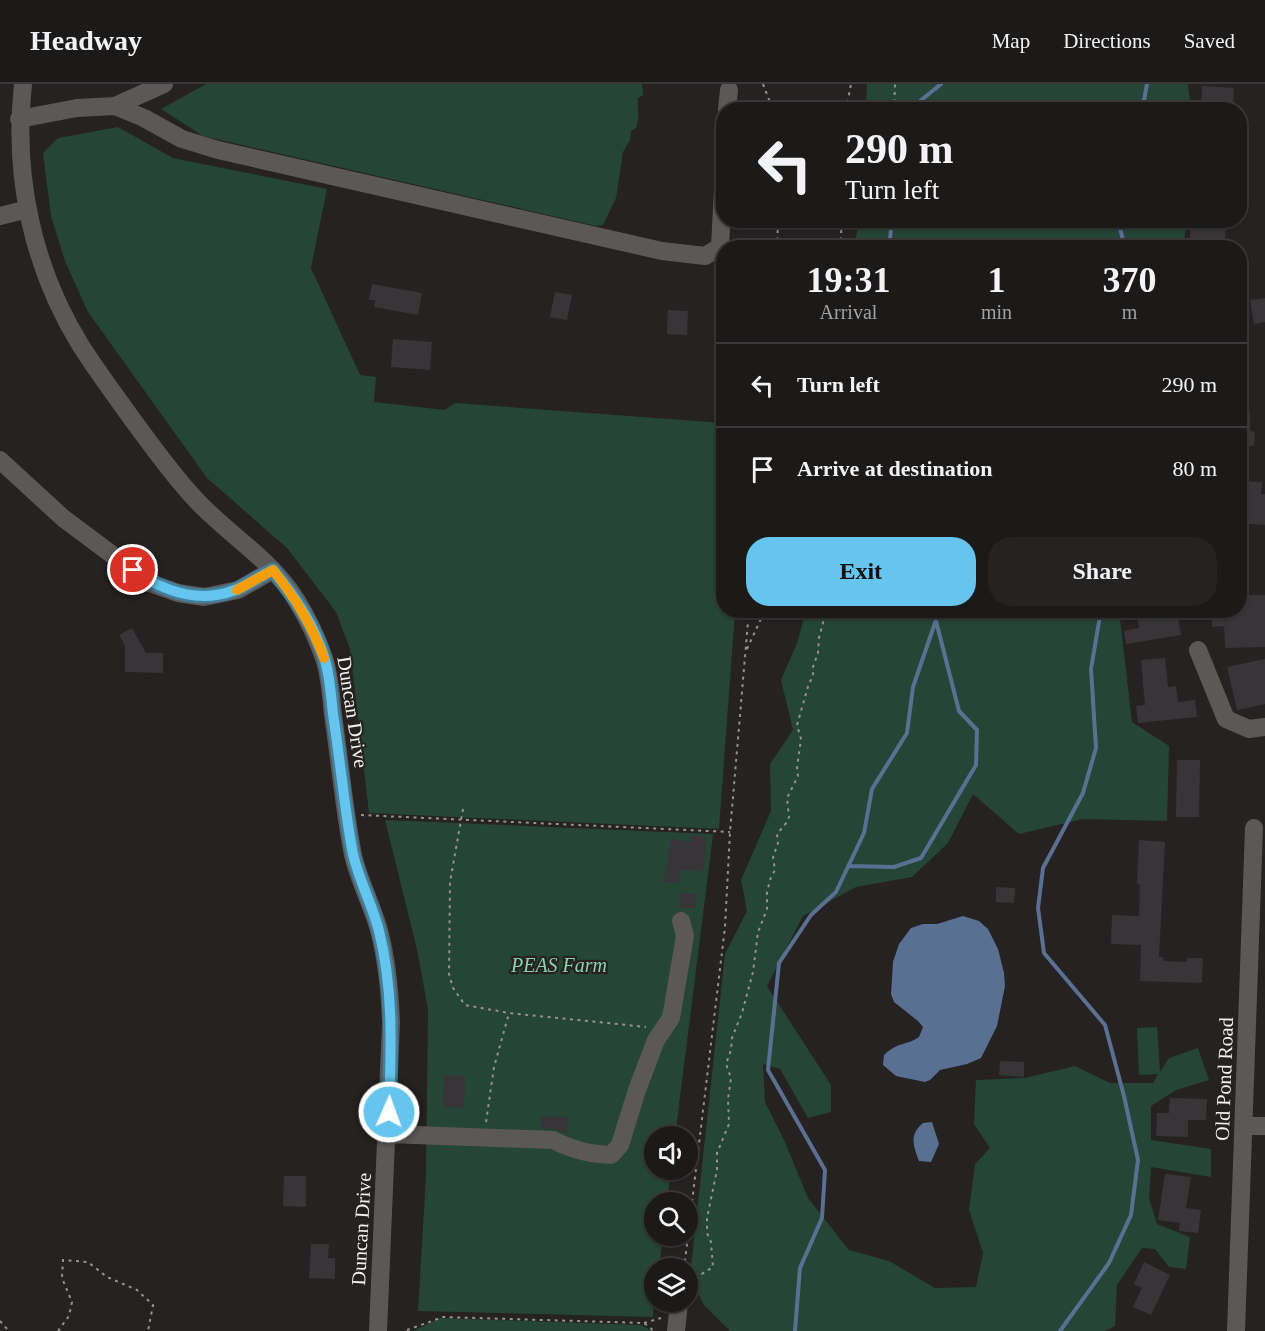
<!DOCTYPE html>
<style>
body{margin:0;font-family:"Times New Roman",serif;background:#252322;color:#f1f3f6;height:100vh;display:flex;flex-direction:column;font-size:22px;white-space:nowrap}
*{box-sizing:border-box;margin:0}
p{font-size:20px;color:#a0a1a2}
.icon{flex:none;width:33px;height:33px;fill:none;stroke:currentColor;stroke-width:2;stroke-linecap:round;stroke-linejoin:round}
.map{position:relative;flex:1;overflow:hidden}
.panel{position:absolute;left:716px;top:156px;width:531px;height:378px;display:flex;flex-direction:column;background:#1c1a19;border-radius:24px;box-shadow:0 2px 4px #0004,0 0 0 2px #3a3838}
.panel>*{flex:none}
.hud{position:absolute;left:716px;top:18px;width:531px;height:126px;border-radius:24px;box-shadow:0 2px 4px #0004,0 0 0 2px #3a3838;background:#1c1a19;color:#f1f3f6;overflow:hidden}
.tools{position:absolute;left:644px;top:1042px;display:grid;gap:12px}
.tools a{display:grid;place-items:center;width:54px;height:54px;border-radius:50%;background:#1c1a19;box-shadow:0 2px 4px #0004,0 0 0 2px #3a3838;font-size:30px}
.pin{position:absolute;display:grid;place-items:center;width:51px;height:51px;color:#fff;margin:-26px;border:3px solid #fff;border-radius:50%;box-shadow:0 2px 6px #0007}
.me{position:absolute;width:66px;margin:-33px;rotate:2deg;stroke-linejoin:round;filter:drop-shadow(0 0 4px #0008)}
.turn{display:flex;align-items:center;gap:21px;height:126px;padding:0 30px;font-size:27px}
.turn .icon{width:78px;height:78px;stroke-width:2.5}
.turn b{display:block;font-size:42px;line-height:51px}
.eta{display:flex;justify-content:space-evenly;align-items:center;height:102px;text-align:center}
.eta b{font-size:36px;font-weight:700;line-height:42px}
.primary-button{display:flex;gap:12px;margin-top:auto;padding:12px 30px}
.primary-button a{flex:1;height:69px;border-radius:24px;background:#65c5ee;color:#111;font-size:24px;font-weight:700;line-height:69px;text-align:center}
.primary-button a+a{background:#252322;color:#f1f3f6}
ul{padding:0;list-style:none}
li{display:flex;align-items:center;gap:18px;height:84px;padding:0 30px;border-top:2px solid #3a3838}
li div{flex:1}
li b{display:block;font-size:22px}
li em{font-style:normal}
header{display:flex;align-items:center;gap:36px;box-sizing:border-box;height:84px;padding:0 30px;background:#1c1a19;border-bottom:2px solid #3a3838}
header strong{font-size:28px}
nav{display:flex;gap:33px;margin-inline-start:auto;font-size:21px}
.map>svg:first-child{display:block}
</style>
<header>
<strong>Headway</strong>
<nav><a>Map</a><a>Directions</a><a>Saved</a></nav>
</header>
<div class="map">
<svg width="1265" height="1247" viewBox="0 0 1265 1247">
<rect width="100%" height="100%" fill="#252221"/>
<!-- green -->
<path fill="#254536" d="M 206,0 L 642,0 L 643,11 L 638,14 C 637,27 640,31 636,44 L 631,47 L 630,56 L 623,68 L 616,114 L 603,141 L 596,142 L 203,52 L 161,25 Z
M 867,0 L 1188,0 L 1191,25 L 866,25 Z
M 118,43 L 173,74 L 327,105 L 311,184 L 360,291 L 376,293 L 374,318 L 445,326 L 455,319 L 723,339 L 723,526 L 735,527 L 719,745 L 369,729 L 350,565 L 336,528 L 287,464 L 207,394 L 88,228 L 65,177 L 51,132 L 43,69 L 58,54 Z
M 860,137 L 860,136 L 1188,137 L 1182,163 L 853,163 Z
M 806,527 L 1119,527 L 1132,638 L 1169,662 L 1167,737 L 1083,735 L 1019,750 L 973,710 L 948,759 L 912,793 L 856,803 L 803,832 L 767,902 L 831,1001 L 831,1028 L 808,1034 L 780,985 L 763,980 L 765,1018 L 784,1056 L 808,1114 L 849,1166 L 889,1177 L 935,1204 L 976,1203 L 983,1169 L 969,1126 L 975,1080 L 990,1064 L 974,1040 L 976,996 L 1025,994 L 1075,982 L 1110,999 L 1153,999 L 1158,990 L 1139,991 L 1137,944 L 1157,943 L 1160,988 L 1169,974 L 1198,964 L 1209,996 L 1176,1006 L 1151,1022 L 1151,1056 L 1211,1065 L 1211,1093 L 1151,1083 L 1149,1114 L 1157,1140 L 1190,1153 L 1186,1185 L 1169,1183 L 1155,1165 L 1142,1164 L 1117,1201 L 1115,1242 L 1105,1247 L 730,1247 L 704,1221 L 690,1193 L 725,870 L 747,827 L 741,796 L 771,727 L 770,680 L 793,646 L 781,596 L 797,559 Z
M 385,736 L 713,750 L 675,1053 L 654,1053 L 654,1086 L 671,1086 L 667,1119 L 654,1119 L 654,1152 L 663,1152 L 659,1185 L 654,1185 L 653,1233 L 418,1227 L 426,1093 L 428,926 L 418,870 Z
M 440,1234 L 641,1241 L 652,1247 L 413,1247 Z"/>
<!-- water -->
<path fill="#5a7093" d="M 963,832 L 979,837 L 988,845 L 998,865 L 1004,889 L 1005,902 L 997,942 L 981,974 L 967,980 L 940,986 L 930,996 L 925,998 L 896,992 L 883,981 L 884,971 C 899,957 906,962 919,953 L 923,943 L 918,937 L 894,918 L 891,910 L 893,878 L 899,860 L 911,844 L 923,840 L 937,840 Z
M 932,1038 L 939,1060 L 931,1078 L 919,1077 C 913,1061 909,1051 923,1039 Z"/>
<g fill="none" stroke-linecap="round" stroke-linejoin="round">
<!-- stream -->
<path stroke="#5a7093" stroke-width="4" d="M 909,26 L 941,0
M 1136,26 L 1144,16 L 1147,0
M 1118,136 L 1125,164
M 889,164 L 892,136
M 848,782 L 894,783 L 921,774 L 976,681 L 977,646 L 959,627 L 936,537
M 795,1247 L 800,1184 L 822,1134 L 825,1086 L 768,986 L 779,879 L 811,831 L 836,808 L 864,749 L 872,705 L 907,649 L 913,603 L 936,536 L 934,526
M 1060,1247 L 1109,1179 L 1131,1131 L 1138,1076 L 1124,1012 L 1105,941 L 1044,869 L 1038,824 L 1043,784 L 1083,709 L 1096,664 L 1091,585 L 1101,526"/>
</g>
<!-- building -->
<path fill="#373538" d="M 1202,2 L 1234,4 L 1233,26 L 1201,26 Z
M 1191,136 L 1226,139 L 1224,164 L 1189,164 Z
M 372,200 L 422,209 L 418,231 L 374,223 L 375,216 L 369,216 Z
M 555,208 L 572,211 L 567,236 L 550,233 Z
M 1265,214 L 1265,238 L 1254,240 L 1250,216 Z
M 668,226 L 688,227 L 687,251 L 667,250 Z
M 393,255 L 432,258 L 430,286 L 391,283 Z
M 1239,327 L 1250,327 L 1250,347 L 1255,348 L 1254,362 L 1239,362 Z
M 1239,397 L 1262,398 L 1261,410 L 1265,410 L 1265,441 L 1239,439 Z
M 1239,511 L 1265,511 L 1265,563 L 1225,564 L 1224,542 L 1212,543 L 1212,526 L 1239,526 Z
M 1136,526 L 1177,526 L 1181,551 L 1126,560 L 1124,547 L 1139,544 Z
M 132,544 L 146,569 L 163,569 L 163,589 L 125,588 L 125,562 L 119,551 Z
M 1165,574 L 1168,603 L 1176,602 L 1178,618 L 1195,616 L 1197,633 L 1138,639 L 1136,622 L 1145,621 L 1141,576 Z
M 1265,575 L 1265,620 L 1237,626 L 1227,583 Z
M 1177,676 L 1200,676 L 1199,733 L 1176,733 Z
M 691,751 L 706,752 L 704,787 L 681,786 L 678,800 L 664,798 L 671,755 L 691,758 Z
M 1139,756 L 1165,758 L 1159,873 L 1163,873 L 1163,877 L 1187,878 L 1187,874 L 1203,874 L 1202,899 L 1140,897 L 1141,861 L 1111,860 L 1112,831 L 1139,832 L 1140,801 L 1137,800 Z
M 996,803 L 1015,804 L 1014,819 L 996,818 Z
M 680,809 L 696,810 L 696,824 L 680,824 Z
M 1000,977 L 1024,978 L 1024,993 L 999,991 Z
M 444,991 L 465,992 L 464,1024 L 443,1023 Z
M 1170,1014 L 1207,1015 L 1206,1036 L 1188,1036 L 1188,1053 L 1156,1052 L 1157,1029 L 1169,1029 Z
M 542,1032 L 568,1033 L 567,1050 L 554,1045 L 541,1044 Z
M 1165,1090 L 1191,1093 L 1186,1124 L 1201,1126 L 1198,1149 L 1179,1147 L 1180,1139 L 1158,1136 Z
M 284,1092 L 306,1092 L 306,1123 L 283,1122 Z
M 311,1160 L 329,1160 L 328,1174 L 335,1174 L 335,1195 L 309,1194 Z
M 1144,1178 L 1170,1191 L 1151,1231 L 1133,1223 L 1142,1204 L 1134,1200 Z"/>
<g fill="none" stroke-linecap="round" stroke-linejoin="round">
<!-- path -->
<path stroke="#959291" stroke-width="2" stroke-dasharray="3 4.5" stroke-linecap="butt" d="M 763,0 L 773,26
M 846,26 L 851,0
M 894,26 L 895,0
M 777,164 L 778,136
M 840,164 L 842,136
M 747,565 L 765,526
M 463,725 L 450,798 L 449,890 L 453,904 L 465,921 L 509,929 L 646,943
M 361,731 L 730,748
M 486,1038 L 494,983 L 509,929
M 684,1185 L 725,843 L 730,748 L 749,526
M 687,1189 L 700,1191 L 713,1183 L 711,1158 L 707,1149 L 707,1134 L 717,1086 L 717,1069 L 729,1040 L 728,1015 L 731,994 L 726,980 L 731,966 L 732,954 L 742,929 L 753,888 L 758,848 L 767,825 L 767,808 L 771,793 L 775,786 L 773,773 L 778,759 L 777,750 L 787,738 L 789,733 L 787,714 L 798,692 L 797,684 L 801,655 L 797,641 L 809,599 L 813,593 L 813,583 L 818,569 L 819,554 L 824,535 L 830,526
M 0,1237 L 9,1247
M 644,1239 L 661,1234
M 407,1246 L 443,1233 L 644,1239 L 654,1247
M 58,1247 L 69,1232 L 72,1218 L 62,1194 L 63,1176 L 88,1178 L 107,1193 L 137,1206 L 153,1221 L 148,1247"/>
<!-- minor -->
<path stroke="#5c5857" stroke-width="18" d="M 23,0 C 13,91 32,183 81,262 C 97,287 115,311 132,335 C 153,363 173,392 197,417 C 229,451 273,477 297,517 C 308,535 317,554 324,574 C 330,592 331,612 333,631 C 340,678 344,725 353,771 C 359,797 372,821 379,846 C 387,877 390,908 391,939 L 378,1247
M 115,22 L 144,34 L 182,55 L 218,66 L 662,167 L 705,172 L 720,163 L 723,104
M 727,26 L 729,6
M 19,35 L 77,24 L 115,22 L 164,0
M 0,132 L 28,125
M 0,376 L 63,434 L 150,499 L 178,509 L 204,513 L 238,506 L 273,486
M 1198,566 L 1226,635 L 1249,645 L 1265,643
M 1245,1042 L 1265,1042
M 388,1050 L 553,1056 C 573,1066 589,1070 611,1071 L 620,1061 L 637,1006 L 656,956 L 671,934 L 685,852 L 681,837
M 676,1247 L 679,1219
M 1236,1247 L 1254,744"/>
</g>
<g fill="none" stroke-linecap="round" stroke-linejoin="round">
<!-- route casing -->
<g stroke="#42809b" stroke-width="15">
<path id="route" d="M 133,486 C 163,507 199,520 235,506 C 248,501 260,492 273,486 C 295,513 315,542 325,576 C 330,593 331,612 333,630 C 340,675 344,720 352,765 C 357,793 372,819 379,847 C 394,907 391,966 389,1028"/>
</g>
<!-- route -->
<use href="#route" stroke="#65c5ee" stroke-width="10"/>
<!-- slow -->
<path stroke="#f59e0b" stroke-width="10" d="M 237,506 L 273,486 C 296,515 311,540 324,574"/>
</g>
<g text-anchor="middle" dominant-baseline="central" stroke-width="4.5" stroke-linejoin="round" paint-order="stroke">
<!-- street labels -->
<g font-size="20" fill="#f4f2f1" stroke="#252221">
<text transform="translate(353 628) rotate(81)">Duncan Drive</text>
<text transform="translate(1224 995) rotate(-88)">Old Pond Road</text>
<text transform="translate(361 1145) rotate(-87)">Duncan Drive</text>
</g>
<!-- park labels -->
<g font-size="20" font-style="italic" fill="#88d4b0" stroke="#252221">
<text x="559" y="881">PEAS Farm</text>
</g>
</g>
</svg>
<div class="tools">
<a><svg class="icon" aria-label="sound" viewBox="0 0 24 24"><path d="M4 9h4l5-4v14l-5-4H4zM17 9q2 3 0 6"/></svg></a>
<a><svg class="icon" aria-label="search" viewBox="0 0 24 24"><circle cx="10" cy="10" r="6"/><path d="M15 15l6 6"/></svg></a>
<a><svg class="icon" aria-label="layers" viewBox="0 0 24 24"><path d="M12 4l9 5-9 5-9-5zM3 14l9 5 9-5"/></svg></a>
</div>
<div class="pin" style="left:133px;top:486px;background:#d93025"><svg class="icon" aria-label="arrive" viewBox="0 0 24 24"><path d="M6 21V4h12l-3 4 3 4H6"/></svg></div>
<svg class="me" style="left:389px;top:1028px" viewBox="-20 -20 40 40"><circle r="17" fill="#65c5ee" stroke="#fff" stroke-width="3"/><path d="M0-11L8 9 0 5-8 9z" fill="#fff"/></svg>
<div class="hud">
<div class="turn"><svg class="icon" aria-label="left" viewBox="0 0 24 24"><path d="M17 20v-9H6M10 6l-5 5 5 5"/></svg><div><b>290 m</b>Turn left</div></div>
</div>
<section class="panel">
<div class="eta">
<div><b>19:31</b><p>Arrival</p></div>
<div><b>1</b><p>min</p></div>
<div><b>370</b><p>m</p></div>
</div>
<ul>
<li><svg class="icon" aria-label="left" viewBox="0 0 24 24"><path d="M17 20v-9H6M10 6l-5 5 5 5"/></svg><div><b>Turn left</b></div><em>290 m</em></li>
<li><svg class="icon" aria-label="arrive" viewBox="0 0 24 24"><path d="M6 21V4h12l-3 4 3 4H6"/></svg><div><b>Arrive at destination</b></div><em>80 m</em></li>
</ul>
<div class="primary-button"><a>Exit</a><a>Share</a></div>
</section>
</div>
